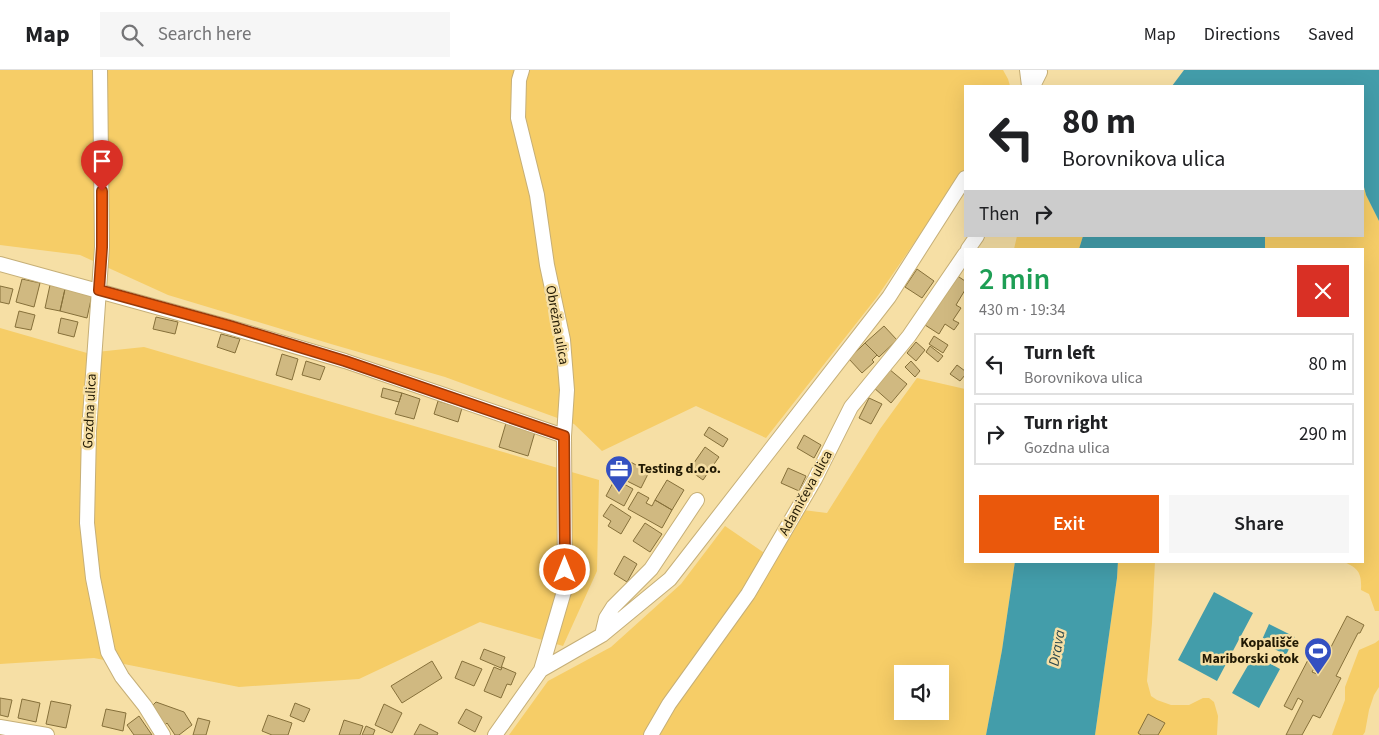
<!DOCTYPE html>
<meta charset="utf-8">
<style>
body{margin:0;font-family:"Source Sans 3",sans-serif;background:#f6f6f6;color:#202124;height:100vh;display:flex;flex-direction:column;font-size:19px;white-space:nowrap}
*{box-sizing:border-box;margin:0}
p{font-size:16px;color:#757577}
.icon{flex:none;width:28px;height:28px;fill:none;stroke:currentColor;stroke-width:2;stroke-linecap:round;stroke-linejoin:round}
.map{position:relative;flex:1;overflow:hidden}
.drawer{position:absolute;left:964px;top:178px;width:400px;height:315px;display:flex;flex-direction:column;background:#fff;border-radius:0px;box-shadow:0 5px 20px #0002}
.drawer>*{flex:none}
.hud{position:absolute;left:964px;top:15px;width:400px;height:152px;border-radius:0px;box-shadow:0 5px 20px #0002;background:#fff;color:#202124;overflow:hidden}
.buttons{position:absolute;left:894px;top:595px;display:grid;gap:10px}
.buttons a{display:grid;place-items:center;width:55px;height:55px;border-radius:0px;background:#fff;box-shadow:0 5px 20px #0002;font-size:25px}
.pin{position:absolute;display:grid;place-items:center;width:42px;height:42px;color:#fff;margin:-51px -21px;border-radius:50% 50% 50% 0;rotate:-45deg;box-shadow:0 0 5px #0007}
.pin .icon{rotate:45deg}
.me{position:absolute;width:55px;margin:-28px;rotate:0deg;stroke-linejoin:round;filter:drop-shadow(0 0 4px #0008)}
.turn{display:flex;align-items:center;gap:18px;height:105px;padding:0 15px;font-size:22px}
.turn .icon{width:65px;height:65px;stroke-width:2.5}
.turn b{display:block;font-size:35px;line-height:42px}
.then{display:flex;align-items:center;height:48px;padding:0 15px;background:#0003;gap:10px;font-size:19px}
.round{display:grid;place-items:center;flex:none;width:52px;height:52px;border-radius:0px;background:#f6f6f6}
.headline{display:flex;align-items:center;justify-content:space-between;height:85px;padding:0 15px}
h1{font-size:30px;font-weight:600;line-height:38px;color:#1e9e55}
.cta{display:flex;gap:10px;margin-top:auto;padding:10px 15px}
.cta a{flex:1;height:58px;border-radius:0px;background:#ea580c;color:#fff;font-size:20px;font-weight:600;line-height:58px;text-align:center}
.cta a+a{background:#f6f6f6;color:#202124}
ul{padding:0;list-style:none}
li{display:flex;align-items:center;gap:15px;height:62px;margin:0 10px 8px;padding:0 5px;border:2px solid #e0e0e0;border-radius:0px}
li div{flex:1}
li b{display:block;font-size:19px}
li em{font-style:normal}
header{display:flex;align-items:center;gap:30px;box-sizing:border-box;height:70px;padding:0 25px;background:#fff;border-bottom:1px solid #e0e0e0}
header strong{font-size:24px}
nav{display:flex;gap:28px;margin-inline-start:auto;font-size:18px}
.search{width:350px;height:45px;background:#f6f6f6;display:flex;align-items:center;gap:12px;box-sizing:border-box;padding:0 18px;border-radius:0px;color:#757577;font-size:19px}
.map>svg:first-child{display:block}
</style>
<header>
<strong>Map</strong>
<div class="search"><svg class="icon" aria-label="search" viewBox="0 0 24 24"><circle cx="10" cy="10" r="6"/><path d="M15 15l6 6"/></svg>Search here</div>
<nav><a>Map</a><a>Directions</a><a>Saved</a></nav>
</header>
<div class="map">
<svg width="1379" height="665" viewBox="0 0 1379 665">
<rect width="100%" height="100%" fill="#f6dfa5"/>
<!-- green -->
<path fill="#f6cd67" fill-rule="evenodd" d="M 0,0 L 1003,0 L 1008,9 L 1010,16 L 965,16 L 965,99 L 877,227 L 766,368 L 696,336 L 602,381 L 574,354 L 445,307 L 331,274 L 168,225 L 80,185 L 0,175 Z
M 1363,113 L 1366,125 L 1379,151 L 1379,541 L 1375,541 L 1369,524 L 1361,520 C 1362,502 1358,498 1342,491 L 1362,491 L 1362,179 L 1265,179 L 1265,166 L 1362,166 Z
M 1017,166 L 1083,166 L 1079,179 L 1014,179 Z
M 0,258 L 87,283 L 144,277 L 599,410 L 597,501 L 563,576 L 480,552 L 359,609 L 239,617 L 94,588 L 0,594 Z
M 917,308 L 965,319 L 965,491 L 1015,491 L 1002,580 L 986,665 L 509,665 L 548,611 L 611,577 L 681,514 L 725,456 L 773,489 L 803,440 L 827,443 L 880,359 ZM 902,604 L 940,604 L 940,641 L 902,641 Z
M 1118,491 L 1155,491 L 1152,553 L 1147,611 L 1151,626 L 1157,630 L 1171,635 L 1189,635 L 1203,628 L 1209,628 L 1214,632 L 1218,646 L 1217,665 L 1095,665 L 1117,508 Z
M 1379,570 L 1379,617 L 1374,625 L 1369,640 L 1365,662 L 1363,665 L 1332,665 L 1345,630 L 1345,617 L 1359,580 L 1375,573 Z"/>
<!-- water -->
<path fill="#439daa" d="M 1184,0 L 1379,0 L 1379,151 L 1366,125 L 1363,113 L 1362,16 L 1172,16 Z
M 1083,166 L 1265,166 L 1265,179 L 1079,179 Z
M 1015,491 L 1118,491 L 1117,508 L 1095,665 L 986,665 L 1002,580 Z
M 1214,522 L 1253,543 L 1217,611 L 1178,590 Z
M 1269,554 L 1295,567 L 1286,585 L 1261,572 Z
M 1254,585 L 1280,599 L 1259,638 L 1232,623 Z"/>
<!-- building -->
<path fill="#d0b981" stroke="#86703a" d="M 917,199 L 934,211 L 922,228 L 905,217 Z
M 956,205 L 965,211 L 965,220 L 956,235 L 961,238 L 953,250 L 959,253 L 954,260 L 945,254 L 939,264 L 925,255 Z
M 22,209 L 40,213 L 34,237 L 16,232 Z
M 50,215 L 65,219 L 60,241 L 45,238 Z
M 0,216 L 13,219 L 9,234 L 0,232 Z
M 65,219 L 92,225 L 87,248 L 60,241 Z
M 19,241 L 35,245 L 31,260 L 15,257 Z
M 156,247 L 178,252 L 175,264 L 153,259 Z
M 61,248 L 78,252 L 74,267 L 58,263 Z
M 884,256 L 897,270 L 879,287 L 865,273 Z
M 221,264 L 240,269 L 235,283 L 217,277 Z
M 934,266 L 948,275 L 943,283 L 929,274 Z
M 916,272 L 925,280 L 916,291 L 907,283 Z
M 865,273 L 877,285 L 872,290 L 874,292 L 862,303 L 849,289 Z
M 930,276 L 943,286 L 938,292 L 926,282 Z
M 282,284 L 298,289 L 292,310 L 276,305 Z
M 306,291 L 325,297 L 320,310 L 302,305 Z
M 911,291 L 920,301 L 915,307 L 905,297 Z
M 957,295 L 965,301 L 965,305 L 960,311 L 950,304 Z
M 889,299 L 907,314 L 891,333 L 873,317 Z
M 383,318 L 402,323 L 399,332 L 381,327 Z
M 402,323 L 420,329 L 414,349 L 395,344 Z
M 869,328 L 882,334 L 871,354 L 859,348 Z
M 438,331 L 462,338 L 458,352 L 434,344 Z
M 506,353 L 535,362 L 528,386 L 499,377 Z
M 709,357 L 728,369 L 723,377 L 704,365 Z
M 804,365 L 821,375 L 814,388 L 797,378 Z
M 705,377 L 719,387 L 703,410 L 689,400 Z
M 625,389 L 649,402 L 641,418 L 617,406 Z
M 788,398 L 806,406 L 799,421 L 781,413 Z
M 615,409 L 633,419 L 624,436 L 606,426 Z
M 667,410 L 684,420 L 672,440 L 655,430 Z
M 638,422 L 649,428 L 646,433 L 652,436 L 655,430 L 672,440 L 662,458 L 628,439 Z
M 611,434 L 631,447 L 621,464 L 608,456 L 611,451 L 603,446 Z
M 645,453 L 662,464 L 650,482 L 633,471 Z
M 624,486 L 637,494 L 627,512 L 614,504 Z
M 1347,546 L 1364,555 L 1360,563 L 1358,563 L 1336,606 L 1341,608 L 1320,648 L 1313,645 L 1302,665 L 1286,665 L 1303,631 L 1298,628 L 1292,640 L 1284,636 L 1310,586 L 1319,590 L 1312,602 L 1317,604 Z
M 484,579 L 505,587 L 501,598 L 480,589 Z
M 432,591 L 442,608 L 402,633 L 391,616 Z
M 462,591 L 482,599 L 474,616 L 455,608 Z
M 494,597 L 501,600 L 502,597 L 516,603 L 511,615 L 507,614 L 501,628 L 484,621 Z
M 0,628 L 12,630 L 8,647 L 0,645 Z
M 22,629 L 40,633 L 36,652 L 18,648 Z
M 51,631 L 71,635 L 66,658 L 46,654 Z
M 156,632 L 184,642 L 192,655 L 179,665 L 175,665 L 167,653 L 163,657 L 151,637 Z
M 295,633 L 310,639 L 304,652 L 290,646 Z
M 384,634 L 402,643 L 392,663 L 375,655 Z
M 106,639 L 126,643 L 123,661 L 102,656 Z
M 466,639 L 482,647 L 475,662 L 458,653 Z
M 1148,644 L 1165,653 L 1158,665 L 1141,665 L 1138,663 Z
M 268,645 L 292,653 L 288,665 L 272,665 L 262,661 Z
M 139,646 L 152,665 L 134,665 L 127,655 Z
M 198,648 L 210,651 L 206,665 L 193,665 Z
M 344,650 L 363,656 L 360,665 L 339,665 Z
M 420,654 L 438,663 L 437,665 L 414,665 Z
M 366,656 L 375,660 L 373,665 L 362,665 Z"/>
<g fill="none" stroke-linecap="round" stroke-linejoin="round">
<!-- minor casing -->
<g stroke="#c6af77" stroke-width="16">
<path id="minor" d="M 100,0 L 102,177 L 89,361 L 87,453 L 93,508 L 108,582 L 122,607 L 145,636 L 163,665
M 1027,0 L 1029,16
M 1033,16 L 1040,2
M 968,179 L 977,166
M 0,194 L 229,257 L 345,291 L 564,366
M 602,565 L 606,548 L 613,537 L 651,499 L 697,430
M 541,600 L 602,565 L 670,509 L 889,227 L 965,108
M 0,657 L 47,665
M 495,665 L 541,600 L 565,518 L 564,366 L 567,320 L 563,270 L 547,195 L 537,125 L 518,48 L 519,10 L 522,0
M 651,665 L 669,634 L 748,524 L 815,409 L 851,337 L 909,266 L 965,184"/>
</g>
<!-- minor -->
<use href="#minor" stroke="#fff" stroke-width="14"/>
</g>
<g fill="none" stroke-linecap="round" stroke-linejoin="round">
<!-- route casing -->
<g stroke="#983908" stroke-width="12">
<path id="route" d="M 102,121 L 102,177 L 99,220 L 230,256 L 345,291 L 564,366 L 565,500"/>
</g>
<!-- route -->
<use href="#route" stroke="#ea580c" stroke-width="9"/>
</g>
<!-- icons -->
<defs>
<g id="office-pin" transform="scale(1.4375)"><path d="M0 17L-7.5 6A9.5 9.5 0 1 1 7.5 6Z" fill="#3450c1" stroke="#f6dfa5"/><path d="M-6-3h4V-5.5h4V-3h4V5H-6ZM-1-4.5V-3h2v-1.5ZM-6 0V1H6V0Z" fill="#fff"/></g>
<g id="stadium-pin" transform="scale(1.4375)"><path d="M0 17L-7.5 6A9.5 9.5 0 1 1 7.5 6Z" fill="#3450c1" stroke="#f6dfa5"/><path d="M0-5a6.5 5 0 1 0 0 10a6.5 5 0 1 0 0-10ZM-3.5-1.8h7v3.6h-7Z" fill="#fff"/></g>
</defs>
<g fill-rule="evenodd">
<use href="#office-pin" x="619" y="399"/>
<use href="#stadium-pin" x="1318" y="581"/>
</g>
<g text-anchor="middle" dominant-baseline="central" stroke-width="5" stroke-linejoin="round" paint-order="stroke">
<!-- street labels -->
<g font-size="14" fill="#211903" stroke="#f6dfa5">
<text transform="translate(557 255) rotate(80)">Obrežna ulica</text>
<text transform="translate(90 341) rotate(-87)">Gozdna ulica</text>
<text transform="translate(806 423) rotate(-61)">Adamičeva ulica</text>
</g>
<!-- poi labels -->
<g font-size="14" font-weight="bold" fill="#211903" stroke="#f6dfa5" text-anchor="start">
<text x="638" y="399">Testing d.o.o.</text>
<text x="1299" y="573" text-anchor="end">Kopališče<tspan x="1299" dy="16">Mariborski otok</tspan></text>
</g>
<!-- water labels -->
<g font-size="15" font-style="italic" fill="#2a464b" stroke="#f6dfa5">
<text transform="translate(1057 578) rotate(-80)">Drava</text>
</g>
</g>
</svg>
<div class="buttons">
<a><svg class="icon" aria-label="sound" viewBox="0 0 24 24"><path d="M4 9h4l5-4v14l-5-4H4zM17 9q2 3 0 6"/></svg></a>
</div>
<div class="pin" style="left:102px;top:121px;background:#d93025"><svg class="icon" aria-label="arrive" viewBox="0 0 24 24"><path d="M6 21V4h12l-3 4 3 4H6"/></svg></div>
<svg class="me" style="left:565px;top:500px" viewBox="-20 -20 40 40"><circle r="17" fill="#ea580c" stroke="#fff" stroke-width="3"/><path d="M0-11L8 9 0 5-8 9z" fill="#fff"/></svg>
<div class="hud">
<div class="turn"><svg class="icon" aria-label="left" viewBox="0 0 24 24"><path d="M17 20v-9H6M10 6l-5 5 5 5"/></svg><div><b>80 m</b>Borovnikova ulica</div></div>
<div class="then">Then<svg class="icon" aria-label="right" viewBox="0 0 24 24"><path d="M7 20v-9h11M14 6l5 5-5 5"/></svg></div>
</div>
<section class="drawer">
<div class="headline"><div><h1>2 min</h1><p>430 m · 19:34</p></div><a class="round" style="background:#d93025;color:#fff"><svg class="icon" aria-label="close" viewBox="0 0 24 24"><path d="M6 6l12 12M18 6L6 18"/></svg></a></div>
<ul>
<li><svg class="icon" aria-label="left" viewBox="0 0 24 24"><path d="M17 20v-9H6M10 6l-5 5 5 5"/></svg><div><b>Turn left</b><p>Borovnikova ulica</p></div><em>80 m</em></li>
<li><svg class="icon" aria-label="right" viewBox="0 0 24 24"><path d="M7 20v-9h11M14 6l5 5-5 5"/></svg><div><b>Turn right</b><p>Gozdna ulica</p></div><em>290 m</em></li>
</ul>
<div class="cta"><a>Exit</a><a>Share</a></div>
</section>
</div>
